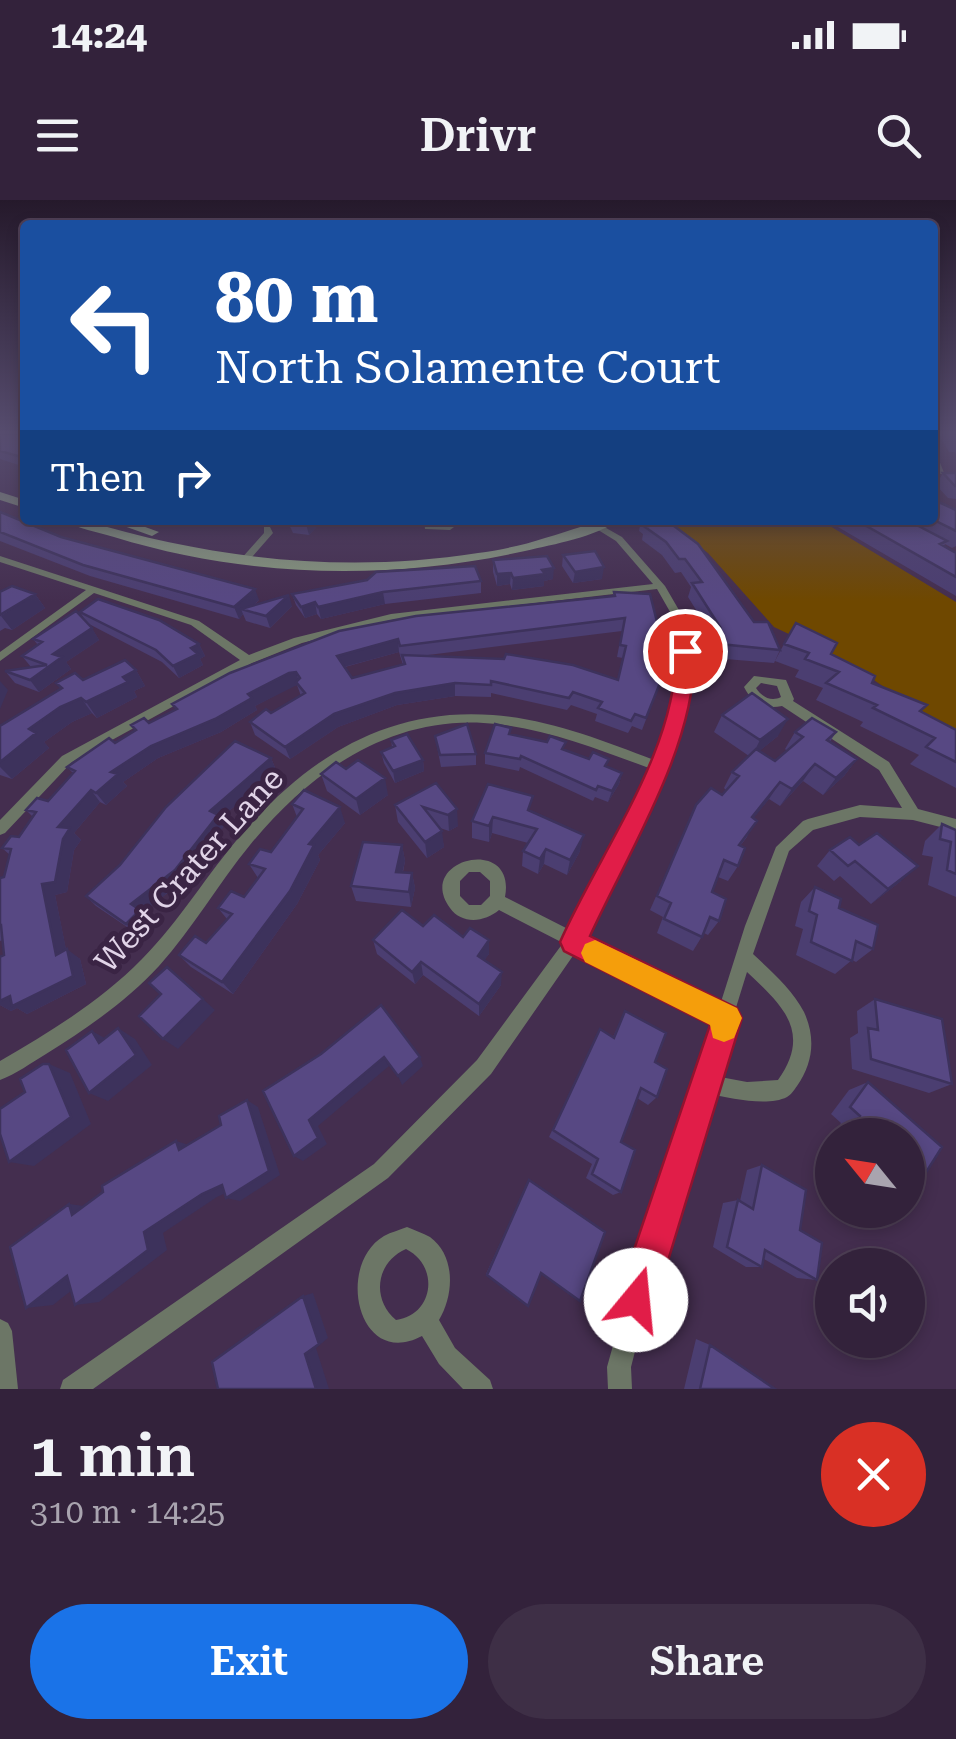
<!DOCTYPE html>
<meta charset="utf-8">
<style>
body{margin:0;font-family:"Roboto Serif",serif;background:#3e2f46;color:#f1f3f6;height:100vh;display:flex;flex-direction:column;font-size:38px;white-space:nowrap}
*{box-sizing:border-box;margin:0}
p{font-size:32px;color:#a9a4af}
.icon{flex:none;width:55px;height:55px;fill:none;stroke:currentColor;stroke-width:2;stroke-linecap:round;stroke-linejoin:round}
.map{position:relative;height:1189px;overflow:hidden}
.sheet{display:flex;flex-direction:column;background:#33223b;flex:1}
.sheet>*{flex:none}
.banner{position:absolute;left:20px;top:20px;width:918px;height:305px;border-radius:10px;box-shadow:0 5px 15px #0003,0 0 0 2px #4e3f55;background:#1a4fa0;color:#fff;overflow:hidden}
.needle{width:65px;rotate:300deg}
.tools{position:absolute;left:815px;top:918px;display:grid;gap:20px}
.tools a{display:grid;place-items:center;width:110px;height:110px;border-radius:50%;background:#33223b;box-shadow:0 5px 15px #0003,0 0 0 2px #4e3f55;font-size:50px}
.pin{position:absolute;display:grid;place-items:center;width:85px;height:85px;color:#fff;margin:-42px;border:5px solid #fff;border-radius:50%;box-shadow:0 2px 10px #0007}
.me{position:absolute;width:110px;margin:-55px;rotate:17deg;stroke-linejoin:round;filter:drop-shadow(0 0 8px #0008)}
.turn{display:flex;align-items:center;gap:35px;height:210px;padding:0 30px;font-size:45px}
.turn .icon{width:130px;height:130px;stroke-width:2.5}
.turn b{display:block;font-size:70px;line-height:85px}
.then{display:flex;align-items:center;height:95px;padding:0 30px;background:#0003;gap:20px;font-size:38px}
.round{display:grid;place-items:center;flex:none;width:105px;height:105px;border-radius:52px;background:#3e2f46}
.headline{display:flex;align-items:center;justify-content:space-between;height:170px;padding:0 30px}
h1{font-size:60px;font-weight:600;line-height:75px}
.cta{display:flex;gap:20px;margin-top:auto;padding:20px 30px}
.cta a{flex:1;height:115px;border-radius:60px;background:#1a73e8;color:#fff;font-size:40px;font-weight:600;line-height:115px;text-align:center}
.cta a+a{background:#3e2f46;color:#f1f3f6}
.status{display:flex;justify-content:space-between;align-items:center;height:70px;padding:0 50px;background:#33223b;direction:ltr}
.status svg{height:28px;fill:currentColor}
header{display:flex;justify-content:space-between;align-items:center;height:130px;padding:0 30px;background:#33223b;font-size:45px;font-weight:600}
.map>svg:first-child{display:block}
</style>
<div class="status"><b>14:24</b><svg viewBox="0 0 49 12"><path d="M0 12V9h3v3zM5 12V6h3v6zM10 12V3h3v9zM15 12V0h3v12zM26 1h20v11H26zM47 4h2v5h-2z"/></svg></div>
<header><svg class="icon" aria-label="menu" viewBox="0 0 24 24"><path d="M4 6h16M4 12h16M4 18h16"/></svg>Drivr<svg class="icon" aria-label="search" viewBox="0 0 24 24"><circle cx="10" cy="10" r="6"/><path d="M15 15l6 6"/></svg></header>
<div class="map">
<svg width="956" height="1189" viewBox="0 0 956 1189">
<rect width="100%" height="100%" fill="#442e4f"/>
<!-- green -->
<path fill="#6f4800" d="M 665,320 L 820,320 L 956,402 L 956,537 L 848,462 L 774,427 L 708,353 Z"/>
<g fill="none" stroke-linecap="round" stroke-linejoin="round">
<!-- street -->
<path fill="#6c7666" fill-rule="evenodd" d="M 932,251 L 936,253 L 945,275 L 938,273 L 932,262 Z
M 424,320 L 432,320 L 432,324 L 446,324 L 447,320 L 455,320 L 454,327 L 450,330 L 425,329 Z
M 582,320 L 592,320 L 622,337 L 665,386 L 683,417 L 692,482 L 681,529 L 584,737 L 720,805 L 745,726 L 776,647 L 803,621 L 808,619 L 860,605 L 902,608 L 879,570 L 782,506 C 765,510 752,503 744,487 L 754,476 L 786,480 L 794,499 L 793,501 L 889,562 L 918,609 L 956,619 L 956,631 L 913,620 L 860,617 L 813,630 L 789,651 L 753,754 C 771,771 792,789 804,812 C 816,838 813,863 797,886 C 794,890 791,895 787,897 C 768,907 729,898 710,894 L 655,1074 L 631,1167 L 632,1189 L 608,1189 L 607,1167 L 633,1074 L 714,821 L 577,750 L 491,874 L 388,978 L 93,1189 L 60,1189 L 63,1180 L 374,964 L 477,860 L 563,743 L 499,710 C 485,722 462,725 450,708 C 414,659 517,634 505,697 L 570,730 L 649,568 C 600,550 550,530 497,524 C 396,512 312,569 250,645 C 218,684 193,728 159,766 C 127,801 86,829 46,854 C 31,863 16,874 0,880 L 0,861 C 50,832 101,801 142,759 C 180,721 207,674 242,634 C 308,557 388,507 493,515 C 548,519 602,540 654,560 L 669,529 L 680,482 L 673,417 L 657,389 L 391,420 L 302,443 L 252,463 L 72,562 L 5,633 L 0,635 L 0,620 L 62,556 L 240,460 L 191,425 L 94,393 L 0,461 L 0,452 L 86,390 L 0,362 L 0,356 L 199,421 L 249,455 L 294,438 L 391,414 L 653,384 L 616,341 ZM 761,483 L 777,486 L 781,497 C 771,502 762,497 756,488 ZM 469,672 L 480,672 L 490,681 L 490,696 L 481,705 L 469,705 L 460,696 L 460,681 ZM 747,772 C 783,806 812,832 778,880 L 747,882 L 715,876 L 731,825 L 736,818 L 734,814 Z
M 264,327 L 270,327 L 273,333 L 246,364 L 240,364 L 240,360 L 264,333 Z
M 407,1027 C 414,1030 423,1033 430,1037 C 456,1056 454,1095 439,1120 L 455,1148 L 490,1180 L 493,1189 L 463,1189 L 439,1164 L 422,1136 C 358,1170 335,1065 384,1036 C 391,1032 400,1030 407,1027 ZM 406,1049 C 440,1066 434,1115 396,1120 C 371,1099 376,1062 406,1049 Z
M 0,1119 L 8,1123 L 12,1131 L 18,1189 L 0,1189 Z"/>
<!-- secondary -->
<path fill="#88987e" fill-rule="evenodd" d="M 0,292 L 25,300 L 25,308 L 0,300 Z
M 64,320 L 83,320 C 212,359 344,374 478,353 C 500,350 524,345 545,338 C 571,331 593,320 619,320 C 595,337 555,344 525,351 C 390,381 247,378 114,337 C 98,332 77,329 64,320 Z
M 107,320 L 126,320 L 159,332 L 152,336 Z"/>
</g>
<!-- wall -->
<path fill="#4b3e71" fill-rule="evenodd" d="M 0,234 L 25,234 L 25,267 L 0,259 Z
M 939,234 L 956,234 L 956,255 L 955,252 L 949,252 Z
M 943,273 L 956,273 L 956,299 L 948,298 L 936,285 Z
M 956,310 L 956,346 L 952,348 L 945,344 L 944,346 L 956,353 L 956,396 L 826,320 L 932,320 Z
M 0,312 L 61,337 L 259,400 L 253,406 L 292,406 L 270,428 L 246,421 L 243,414 L 239,419 L 90,376 L 0,341 Z
M 214,320 L 246,320 L 235,327 L 215,324 Z
M 287,320 L 323,320 L 309,335 L 293,333 Z
M 641,320 L 666,320 L 754,422 L 780,450 L 774,463 L 714,458 L 708,441 L 711,434 L 688,397 L 691,387 L 681,372 L 675,373 L 662,355 L 642,340 L 643,334 L 639,331 Z
M 563,355 L 602,379 L 573,383 L 562,366 Z
M 493,360 L 553,379 L 544,381 L 544,386 L 512,390 L 510,384 L 497,386 L 493,372 Z
M 481,381 L 481,393 L 385,404 L 321,419 L 317,414 L 305,418 L 296,405 L 292,394 Z
M 0,392 L 35,394 L 45,408 L 12,430 L 5,428 L 0,431 Z
M 614,392 L 660,483 L 642,530 L 632,526 L 628,533 L 595,521 L 597,514 L 571,505 L 567,510 L 491,493 L 491,497 L 455,496 L 397,505 L 338,527 L 290,559 L 255,535 L 250,522 L 271,513 L 301,496 L 297,485 L 293,486 L 255,506 L 257,510 L 221,532 L 158,558 L 123,582 L 127,586 L 106,605 L 100,602 L 74,633 L 81,640 L 74,650 L 67,692 L 55,695 L 66,750 L 80,759 L 86,784 L 27,814 L 17,808 L 11,811 L 0,805 L 0,757 L 4,755 L 3,740 L 0,741 L 0,678 L 4,677 L 10,655 L 2,648 L 19,637 L 33,617 L 26,610 L 48,601 L 73,573 L 67,567 L 115,543 L 135,531 L 131,525 L 149,523 L 176,510 L 172,504 L 230,473 L 612,397 ZM 622,431 L 617,457 L 623,458 L 618,480 L 420,456 ZM 399,452 L 403,465 L 352,478 L 345,467 Z
M 80,412 L 199,444 L 205,456 L 200,459 L 203,465 L 179,478 L 162,462 L 89,424 L 99,440 L 66,462 L 71,469 L 39,492 L 15,483 L 5,471 L 31,467 L 22,456 L 38,445 L 33,439 L 86,422 Z
M 784,444 L 831,454 L 872,483 L 927,505 L 921,512 L 956,530 L 956,588 L 910,564 L 919,555 L 860,526 L 863,522 L 816,500 L 823,488 L 795,477 L 799,470 L 775,461 Z
M 136,470 L 145,486 L 134,491 L 137,497 L 97,518 L 92,513 L 72,522 L 44,542 L 49,548 L 12,579 L 0,575 L 0,526 L 61,489 L 56,483 L 83,480 Z
M 722,515 L 778,536 L 759,551 L 775,561 L 787,551 L 785,549 L 795,532 L 836,532 L 830,542 L 857,559 L 844,576 L 823,595 L 803,581 L 780,606 L 769,599 L 753,618 L 747,637 L 740,646 L 738,666 L 728,681 L 718,677 L 712,692 L 719,721 L 708,735 L 704,733 L 693,751 L 657,733 L 663,717 L 650,710 L 696,605 L 722,595 L 726,590 L 724,588 L 732,572 L 749,556 L 714,532 Z
M 511,535 L 565,550 L 622,573 L 619,584 L 608,602 L 595,597 L 593,601 L 520,567 L 519,571 L 485,564 L 485,553 Z
M 435,536 L 476,554 L 476,565 L 441,567 Z
M 391,540 L 423,560 L 424,571 L 395,583 L 384,563 L 381,552 L 392,547 Z
M 271,558 L 276,570 L 220,619 L 224,626 L 183,680 L 143,713 L 150,720 L 136,733 L 96,706 L 86,696 Z
M 321,574 L 388,595 L 360,615 L 327,591 Z
M 436,583 L 458,626 L 449,631 L 440,628 L 444,647 L 427,658 L 398,622 L 395,605 Z
M 488,584 L 532,612 L 580,651 L 567,675 L 544,664 L 538,674 L 522,666 L 523,651 L 528,643 L 492,633 L 489,642 L 472,638 L 472,621 Z
M 292,604 L 345,623 L 318,655 L 320,660 L 297,704 L 233,794 L 191,767 L 179,755 L 206,743 L 227,719 L 218,708 L 244,697 L 258,678 L 249,664 L 271,652 L 297,617 Z
M 942,624 L 956,630 L 956,697 L 928,685 L 933,657 L 922,655 L 925,641 Z
M 402,645 L 405,661 L 403,672 L 412,673 L 415,688 L 411,707 L 356,701 L 351,686 Z
M 830,650 L 901,681 L 871,704 L 840,676 L 834,681 L 817,666 Z
M 815,687 L 873,749 L 856,762 L 852,760 L 835,774 L 796,755 L 803,729 L 795,726 L 801,702 Z
M 423,726 L 463,737 L 489,754 L 484,760 L 501,785 L 479,816 L 423,775 L 415,784 L 377,754 L 373,740 Z
M 875,799 L 952,884 L 929,893 L 852,869 L 850,838 L 858,833 L 857,811 Z
M 625,811 L 655,862 L 657,897 L 648,905 L 637,898 L 621,942 L 621,992 L 613,995 L 586,978 L 592,964 L 549,937 L 600,829 L 613,837 Z
M 868,882 L 942,947 L 908,1001 L 908,935 L 832,935 L 841,923 L 831,914 L 849,890 Z
M 832,935 L 832,953 L 825,946 Z
M 762,965 L 800,1030 L 817,1080 L 797,1078 L 764,1059 L 762,1067 L 746,1067 L 713,1047 L 723,1003 L 738,1000 L 740,1001 L 747,970 Z
M 529,980 L 580,1101 L 541,1074 L 486,1074 Z
M 696,1139 L 710,1145 L 775,1189 L 684,1189 Z"/>
<!-- shaded-wall -->
<path fill="#3d325c" d="M 940,271 L 933,284 L 932,284 L 932,273 Z
M 233,320 L 246,320 L 235,327 Z
M 310,320 L 323,320 L 309,335 L 306,324 Z
M 604,367 L 602,379 L 573,383 L 575,372 Z
M 554,368 L 553,379 L 544,381 L 544,386 L 512,390 L 513,378 Z
M 511,373 L 510,384 L 497,386 L 497,374 Z
M 255,389 L 259,400 L 247,411 L 241,409 L 243,414 L 239,419 L 234,407 Z
M 383,392 L 385,404 L 321,419 L 318,407 Z
M 35,394 L 45,408 L 12,430 L 1,416 Z
M 289,395 L 292,406 L 270,428 L 266,416 Z
M 315,402 L 317,414 L 305,418 L 301,407 Z
M 92,428 L 99,440 L 66,462 L 71,469 L 39,492 L 30,480 L 53,454 Z
M 398,439 L 399,452 L 340,468 L 337,456 Z
M 199,444 L 205,456 L 200,459 L 203,465 L 179,478 L 173,466 L 191,448 Z
M 136,470 L 145,486 L 134,491 L 137,497 L 97,518 L 86,502 L 123,477 Z
M 296,472 L 300,485 L 296,482 L 297,485 L 255,506 L 257,510 L 221,532 L 158,558 L 123,582 L 127,586 L 106,605 L 96,593 L 111,572 L 151,546 L 248,494 L 289,473 Z
M 0,481 L 8,490 L 0,509 Z
M 455,483 L 455,496 L 397,505 L 338,527 L 290,559 L 285,547 L 334,514 L 395,493 Z
M 81,498 L 92,513 L 72,522 L 44,542 L 49,548 L 12,579 L 0,567 L 0,562 L 29,529 L 60,507 Z
M 788,519 L 778,536 L 751,558 L 760,540 Z
M 271,558 L 276,570 L 220,619 L 224,626 L 183,680 L 143,713 L 150,720 L 136,733 L 126,724 L 131,704 L 210,611 Z
M 857,559 L 844,576 L 823,595 L 836,578 Z
M 423,560 L 424,571 L 395,583 L 393,571 Z
M 815,564 L 803,581 L 780,606 L 792,589 Z
M 622,573 L 619,584 L 608,602 L 612,591 Z
M 385,578 L 388,595 L 360,615 L 356,599 Z
M 780,582 L 769,599 L 741,634 L 752,617 Z
M 91,590 L 100,602 L 74,633 L 81,640 L 74,650 L 67,692 L 55,695 L 69,764 L 56,755 L 42,684 L 58,627 Z
M 340,607 L 345,623 L 318,655 L 320,660 L 297,704 L 233,794 L 222,782 L 309,644 Z
M 457,609 L 458,626 L 449,631 L 448,615 Z
M 493,617 L 492,633 L 489,642 L 489,626 Z
M 442,631 L 444,647 L 427,658 L 425,642 Z
M 584,635 L 580,651 L 567,675 L 570,660 Z
M 402,645 L 405,661 L 399,687 L 396,672 Z
M 546,649 L 544,664 L 538,674 L 540,659 Z
M 918,666 L 901,681 L 871,704 L 888,689 Z
M 412,673 L 415,688 L 411,707 L 409,692 Z
M 489,740 L 489,754 L 478,769 L 478,756 Z
M 67,749 L 80,759 L 86,784 L 27,814 L 17,808 L 11,811 L 0,805 L 0,801 Z
M 421,762 L 423,775 L 415,784 L 412,772 Z
M 502,772 L 501,785 L 479,816 L 479,804 Z
M 203,799 L 215,810 L 178,849 L 163,839 Z
M 118,828 L 135,839 L 152,865 L 108,901 L 89,893 Z
M 92,831 L 110,841 L 99,843 Z
M 384,857 L 389,866 L 318,926 L 327,944 L 303,961 L 294,956 L 309,920 Z
M 420,857 L 423,866 L 402,885 L 398,876 Z
M 49,864 L 70,873 L 91,924 L 34,966 L 9,962 Z
M 247,900 L 258,907 L 280,975 L 240,1001 L 226,998 Z
M 176,941 L 192,946 L 179,950 Z
M 222,985 L 236,988 L 217,997 L 163,1033 L 167,1050 L 99,1102 L 75,1105 L 144,1032 L 202,994 Z
M 69,1004 L 91,1007 L 72,1015 Z
M 91,1075 L 53,1105 L 26,1108 L 67,1076 Z
M 313,1093 L 328,1138 L 316,1148 L 329,1189 L 316,1189 L 305,1154 L 303,1096 Z"/>
<!-- building -->
<path fill="#574883" stroke="#3d325c" stroke-width="2.5" fill-rule="evenodd" d="M 0,234 L 25,234 L 25,258 L 0,251 Z
M 943,273 L 956,273 L 956,286 L 955,286 Z
M 932,299 L 956,310 L 956,331 L 932,319 Z
M 0,312 L 61,337 L 255,389 L 234,407 L 83,365 L 0,332 Z
M 292,320 L 310,320 L 306,324 L 290,321 Z
M 645,320 L 666,320 L 698,344 L 754,422 L 768,422 L 780,450 L 720,444 L 714,427 L 720,427 L 692,383 L 702,382 L 685,359 L 679,359 L 666,342 L 645,327 L 652,325 Z
M 856,320 L 907,320 L 947,341 L 940,344 L 956,353 L 956,377 Z
M 595,351 L 604,367 L 575,372 L 563,355 Z
M 547,356 L 554,368 L 542,370 L 545,374 L 513,378 L 511,373 L 497,374 L 493,360 Z
M 475,366 L 481,381 L 383,392 L 318,407 L 315,402 L 301,407 L 292,394 L 367,380 L 376,372 Z
M 12,386 L 35,394 L 0,415 L 0,392 Z
M 614,392 L 650,394 L 663,446 L 660,483 L 646,518 L 635,514 L 631,521 L 598,508 L 602,502 L 573,492 L 569,498 L 491,481 L 491,485 L 455,483 L 395,493 L 334,514 L 285,547 L 250,522 L 266,509 L 271,513 L 305,493 L 296,482 L 300,478 L 296,472 L 289,473 L 248,494 L 252,498 L 215,519 L 151,546 L 111,572 L 118,574 L 96,593 L 91,590 L 58,627 L 70,628 L 63,639 L 55,682 L 42,684 L 56,755 L 67,749 L 73,776 L 12,806 L 10,796 L 0,801 L 0,757 L 4,755 L 1,725 L 0,725 L 0,678 L 4,677 L 11,649 L 2,648 L 11,636 L 19,637 L 36,612 L 26,610 L 37,598 L 48,601 L 75,571 L 67,567 L 109,538 L 115,543 L 136,530 L 131,525 L 144,518 L 149,523 L 177,509 L 172,504 L 230,473 L 339,431 L 416,416 L 615,396 ZM 625,418 L 620,445 L 626,446 L 618,480 L 573,465 L 506,454 L 504,459 L 402,455 L 405,464 L 352,478 L 337,456 L 398,439 L 400,446 Z
M 289,395 L 266,416 L 241,409 Z
M 98,399 L 159,420 L 199,444 L 191,448 L 198,454 L 173,466 L 156,450 L 80,412 Z
M 76,411 L 92,428 L 53,454 L 62,457 L 30,480 L 5,471 L 47,465 L 22,456 L 42,442 L 33,439 Z
M 796,423 L 837,443 L 831,454 L 875,476 L 872,483 L 927,505 L 920,511 L 956,530 L 956,562 L 926,547 L 935,538 L 873,508 L 877,505 L 826,483 L 839,472 L 805,459 L 809,453 L 784,444 Z
M 125,460 L 136,470 L 123,477 L 128,482 L 86,502 L 81,498 L 60,507 L 29,529 L 36,533 L 0,562 L 0,526 L 62,488 L 56,483 L 75,473 L 83,480 Z
M 752,493 L 788,519 L 760,540 L 722,515 Z
M 812,518 L 836,532 L 827,540 L 857,559 L 836,578 L 815,564 L 792,589 L 780,582 L 752,617 L 757,621 L 739,645 L 745,648 L 738,666 L 724,660 L 712,692 L 726,699 L 719,721 L 710,717 L 702,737 L 664,719 L 671,703 L 657,696 L 696,605 L 711,588 L 722,595 L 739,576 L 732,572 L 756,549 L 775,561 L 803,537 L 795,532 Z
M 467,524 L 476,554 L 440,555 L 435,536 Z
M 495,524 L 511,528 L 509,534 L 547,542 L 550,536 L 566,542 L 562,549 L 589,559 L 593,552 L 609,559 L 605,566 L 622,573 L 612,591 L 598,586 L 596,590 L 521,556 L 520,559 L 485,553 Z
M 407,534 L 423,560 L 393,571 L 381,552 L 395,546 L 391,540 Z
M 235,541 L 271,558 L 210,611 L 218,615 L 175,670 L 131,704 L 140,710 L 126,724 L 86,696 L 120,665 L 166,607 Z
M 358,560 L 385,578 L 356,599 L 321,574 L 336,562 L 346,569 Z
M 436,583 L 457,609 L 448,615 L 423,607 L 442,631 L 425,642 L 395,605 Z
M 488,584 L 533,596 L 528,610 L 584,635 L 570,660 L 546,649 L 540,659 L 523,651 L 537,629 L 493,617 L 489,626 L 472,621 Z
M 304,590 L 340,607 L 309,644 L 314,645 L 290,691 L 222,782 L 179,755 L 195,736 L 206,743 L 232,714 L 218,708 L 231,691 L 244,697 L 265,669 L 249,664 L 260,649 L 271,652 L 303,609 L 292,604 Z
M 942,624 L 956,630 L 956,674 L 947,670 L 951,642 L 940,639 Z
M 877,633 L 918,666 L 888,689 L 855,661 L 848,666 L 830,650 L 850,637 L 859,645 Z
M 363,642 L 402,645 L 396,672 L 412,673 L 409,692 L 351,686 Z
M 815,687 L 841,699 L 839,708 L 878,725 L 873,749 L 856,741 L 852,761 L 811,742 L 817,715 L 809,711 Z
M 402,710 L 423,726 L 434,715 L 463,737 L 470,728 L 489,740 L 478,756 L 502,772 L 479,804 L 421,762 L 412,772 L 373,740 Z
M 167,767 L 203,799 L 163,839 L 139,816 L 161,794 L 149,783 Z
M 875,799 L 942,819 L 952,884 L 871,859 L 868,828 L 878,830 Z
M 381,805 L 420,857 L 398,876 L 384,857 L 309,920 L 318,938 L 294,956 L 263,891 L 321,854 Z
M 625,811 L 666,833 L 655,862 L 667,869 L 657,897 L 641,888 L 621,942 L 635,950 L 621,992 L 592,974 L 598,959 L 553,930 L 600,829 L 614,838 Z
M 118,828 L 136,855 L 89,893 L 66,850 L 92,831 L 99,843 Z
M 43,864 L 49,864 L 71,917 L 9,962 L 0,934 L 0,909 L 25,892 L 20,879 Z
M 868,882 L 942,947 L 908,1001 L 908,935 L 847,935 L 860,916 L 850,907 Z
M 247,900 L 269,971 L 226,998 L 222,985 L 202,994 L 144,1032 L 148,1050 L 75,1105 L 67,1076 L 26,1108 L 10,1047 L 69,1004 L 72,1015 L 103,992 L 102,986 L 176,941 L 179,950 L 221,925 L 219,916 Z
M 762,965 L 806,990 L 800,1030 L 822,1043 L 817,1080 L 765,1050 L 762,1067 L 727,1047 L 738,1000 L 753,1009 Z
M 529,980 L 605,1032 L 580,1101 L 541,1073 L 528,1106 L 487,1075 Z
M 303,1096 L 319,1144 L 305,1154 L 316,1189 L 218,1189 L 212,1162 Z
M 710,1145 L 775,1189 L 700,1189 Z"/>
<!-- sky -->
<linearGradient id="sky" x2="0" y2="1"><stop stop-color="#25192b"/><stop offset="0.58" stop-color="#564c6e"/><stop offset="1" stop-color="#564c6e" stop-opacity="0"/></linearGradient>
<rect width="956" height="401" fill="url(#sky)"/>
<!-- route -->
<path fill="#e11d48" stroke="#92132f" stroke-width="2.5" d="M 685,445 L 694,451 C 698,542 628,653 590,736 L 737,808 L 742,818 L 656,1100 L 650,1114 L 636,1119 L 623,1114 L 617,1100 L 710,825 L 564,751 L 560,742 C 600,651 677,551 676,451 Z"/>
<!-- slow -->
<path fill="#f59e0b" d="M 595,740 L 737,808 L 742,818 L 734,838 L 724,842 L 713,838 L 710,825 L 585,762 L 581,753 L 585,744 Z"/>
<g text-anchor="middle" dominant-baseline="central" stroke-width="10" stroke-linejoin="round" paint-order="stroke">
<!-- street labels -->
<g font-size="32" fill="#e1d4e8" stroke="#3a2444">
<text transform="translate(189 670) rotate(-48)">West Crater Lane</text>
</g>
</g>
</svg>
<div class="tools">
<a><svg class="needle" viewBox="-14 -14 28 28"><path d="M0-13l5 13h-10z" fill="#e53935"/><path d="M0 13l5-13h-10z" fill="#a9a4af"/></svg></a>
<a><svg class="icon" aria-label="sound" viewBox="0 0 24 24"><path d="M4 9h4l5-4v14l-5-4H4zM17 9q2 3 0 6"/></svg></a>
</div>
<div class="pin" style="left:685px;top:451px;background:#d93025"><svg class="icon" aria-label="arrive" viewBox="0 0 24 24"><path d="M6 21V4h12l-3 4 3 4H6"/></svg></div>
<svg class="me" style="left:636px;top:1100px" viewBox="-20 -20 40 40"><circle r="19" fill="#fff"/><path d="M0-13L10 11 0 6-10 11z" fill="#e11d48"/></svg>
<div class="banner">
<div class="turn"><svg class="icon" aria-label="left" viewBox="0 0 24 24"><path d="M17 20v-9H6M10 6l-5 5 5 5"/></svg><div><b>80 m</b>North Solamente Court</div></div>
<div class="then">Then<svg class="icon" aria-label="right" viewBox="0 0 24 24"><path d="M7 20v-9h11M14 6l5 5-5 5"/></svg></div>
</div>
</div>
<section class="sheet">
<div class="headline"><div><h1>1 min</h1><p>310 m · 14:25</p></div><a class="round" style="background:#d93025;color:#fff"><svg class="icon" aria-label="close" viewBox="0 0 24 24"><path d="M6 6l12 12M18 6L6 18"/></svg></a></div>
<div class="cta"><a>Exit</a><a>Share</a></div>
</section>
